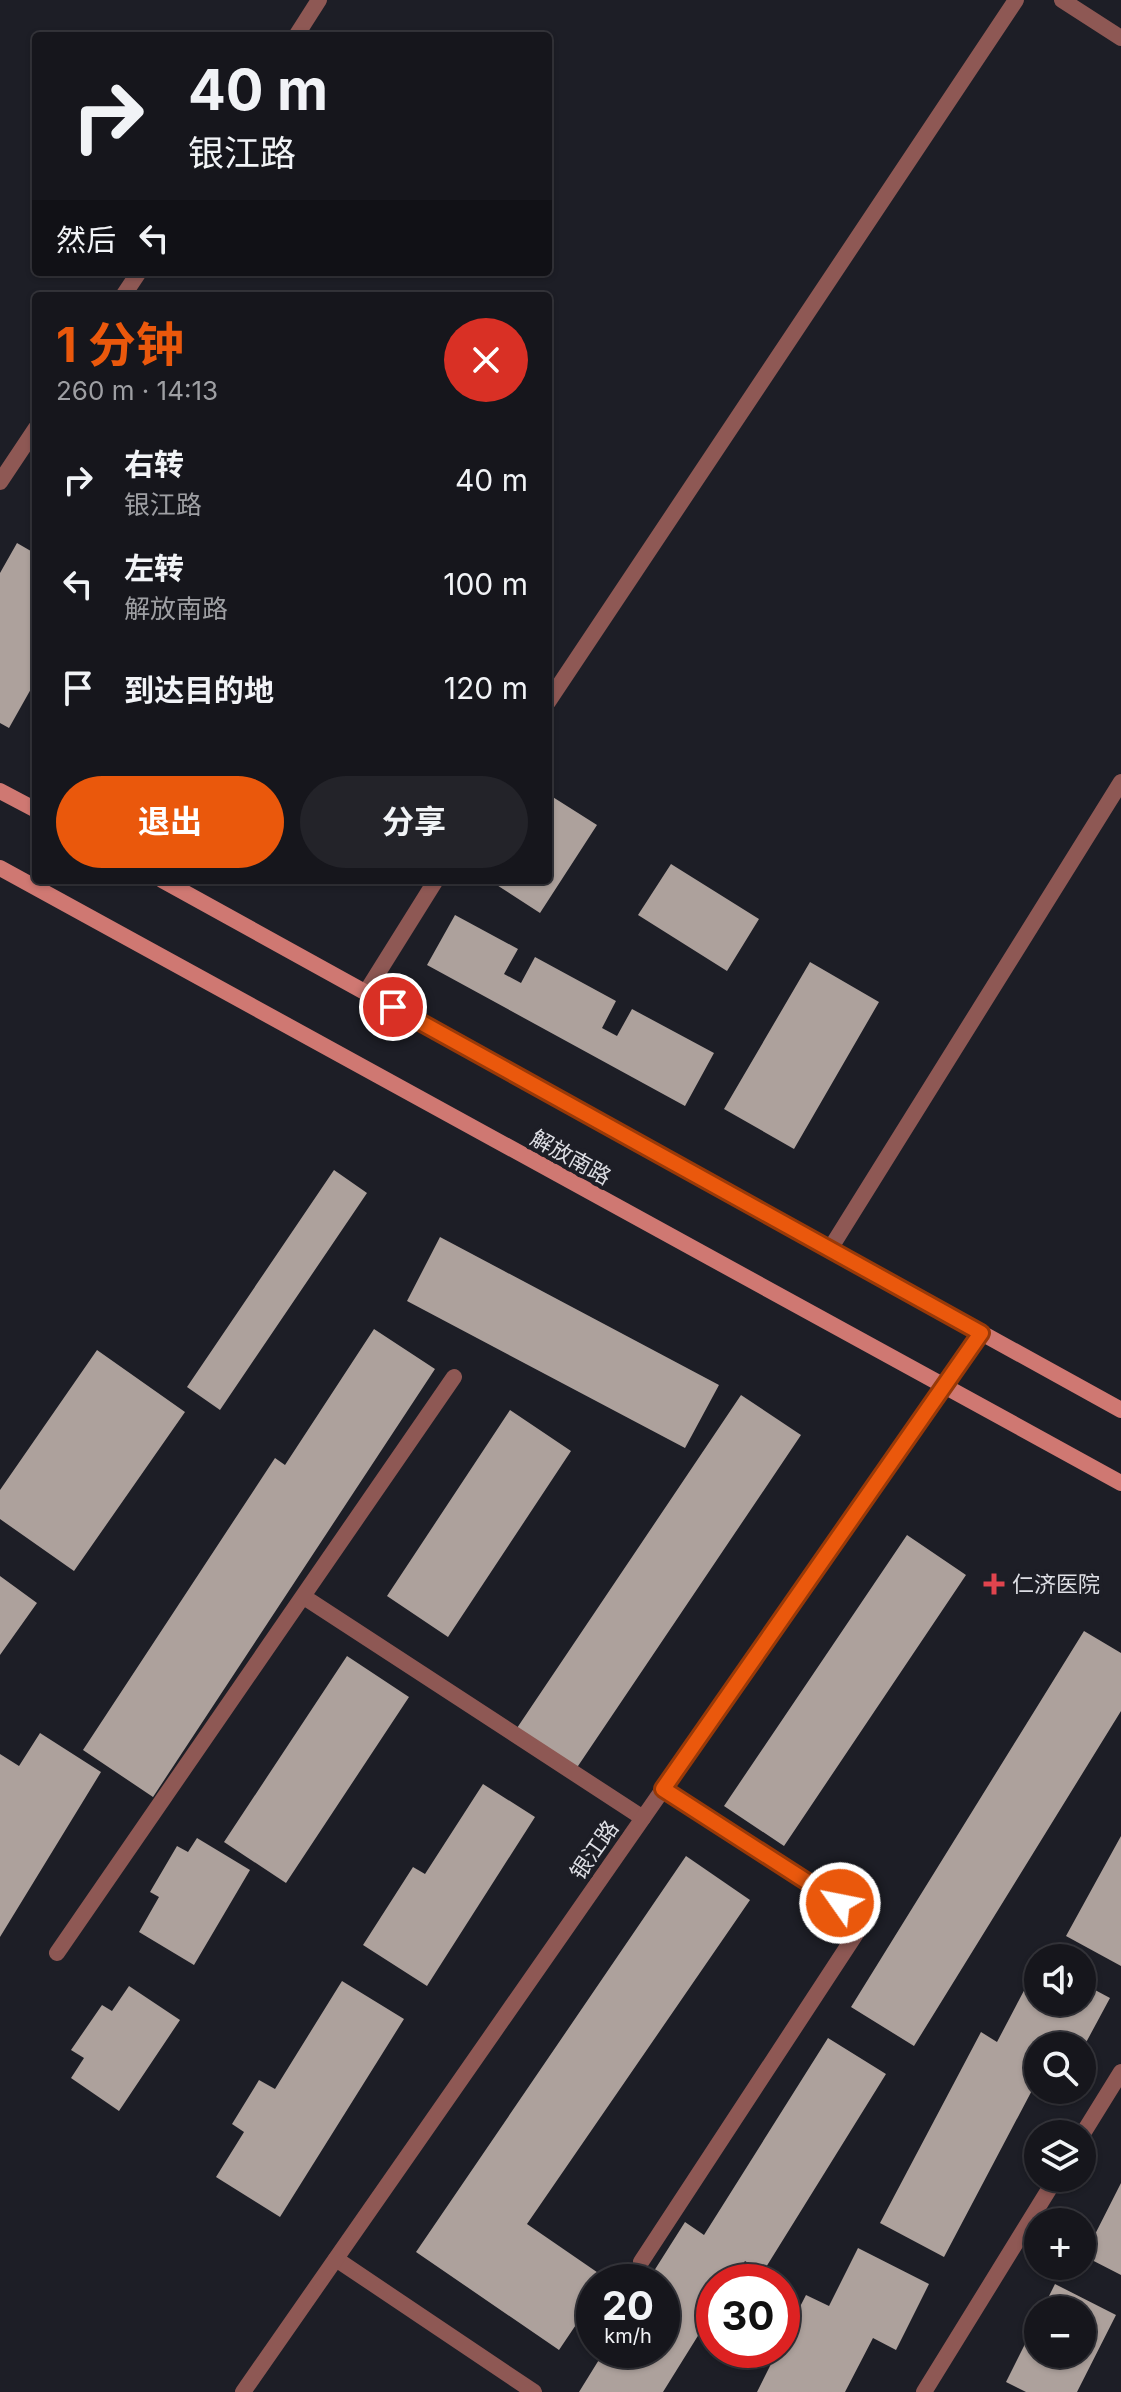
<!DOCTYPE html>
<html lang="zh">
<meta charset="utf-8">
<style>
body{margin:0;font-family:Inter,"Noto Sans SC",sans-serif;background:#232329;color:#f1f3f6;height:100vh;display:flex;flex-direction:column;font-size:30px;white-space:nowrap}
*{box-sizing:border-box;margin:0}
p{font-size:26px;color:#9e9fa3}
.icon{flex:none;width:44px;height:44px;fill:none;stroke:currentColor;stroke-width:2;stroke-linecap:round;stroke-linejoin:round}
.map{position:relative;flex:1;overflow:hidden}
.details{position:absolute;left:32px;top:292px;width:520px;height:592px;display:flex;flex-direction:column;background:#16161c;border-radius:8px;box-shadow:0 2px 6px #0004,0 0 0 2px #35353b}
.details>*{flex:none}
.guide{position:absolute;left:32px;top:32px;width:520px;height:244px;border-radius:8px;box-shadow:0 2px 6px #0004,0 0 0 2px #35353b;background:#16161c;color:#f1f3f6;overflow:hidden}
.tools{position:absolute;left:1024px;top:1944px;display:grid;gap:16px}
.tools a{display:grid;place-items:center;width:72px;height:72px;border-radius:50%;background:#16161c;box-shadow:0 2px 6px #0004,0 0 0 2px #35353b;font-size:40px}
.speed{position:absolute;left:576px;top:2264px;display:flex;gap:16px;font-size:40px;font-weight:700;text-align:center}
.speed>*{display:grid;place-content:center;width:104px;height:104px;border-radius:50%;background:#16161c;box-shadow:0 2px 6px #0004,0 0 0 2px #35353b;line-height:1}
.speed small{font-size:20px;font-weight:400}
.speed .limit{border:12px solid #d22;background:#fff;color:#111}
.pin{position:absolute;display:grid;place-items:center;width:68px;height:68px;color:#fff;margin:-34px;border:4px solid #fff;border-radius:50%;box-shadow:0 2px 8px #0007}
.me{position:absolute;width:88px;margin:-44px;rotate:303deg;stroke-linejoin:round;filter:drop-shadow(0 0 6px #0008)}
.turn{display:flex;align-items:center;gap:28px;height:168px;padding:0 24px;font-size:36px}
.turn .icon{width:104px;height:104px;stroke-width:2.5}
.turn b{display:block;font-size:56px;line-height:68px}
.then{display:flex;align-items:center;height:76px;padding:0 24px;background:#0003;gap:16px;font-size:30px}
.round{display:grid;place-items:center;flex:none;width:84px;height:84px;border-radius:42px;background:#232329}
.overview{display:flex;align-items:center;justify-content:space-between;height:136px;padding:0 24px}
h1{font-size:48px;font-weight:700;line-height:60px;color:#ea580c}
.primary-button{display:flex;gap:16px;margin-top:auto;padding:16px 24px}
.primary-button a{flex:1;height:92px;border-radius:48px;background:#ea580c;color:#fff;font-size:32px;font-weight:700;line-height:92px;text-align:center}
.primary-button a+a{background:#232329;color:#f1f3f6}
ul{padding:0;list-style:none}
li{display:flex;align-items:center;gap:24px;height:104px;padding:0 24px}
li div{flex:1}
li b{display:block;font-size:30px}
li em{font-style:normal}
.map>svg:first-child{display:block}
</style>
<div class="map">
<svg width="1121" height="2392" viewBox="0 0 1121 2392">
<rect width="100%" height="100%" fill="#1d1e26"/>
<!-- building -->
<path fill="#ada19c" d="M 17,543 L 36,554 L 36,680 L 9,728 L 0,723 L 0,573 Z
M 548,794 L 597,825 L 540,913 L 489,880 L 548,880 Z
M 671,864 L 759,919 L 727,971 L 638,915 Z
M 455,915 L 518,949 L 504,974 L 521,983 L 535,957 L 616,1001 L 602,1028 L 617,1036 L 632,1009 L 714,1053 L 685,1106 L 427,965 Z
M 810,962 L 879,1002 L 794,1149 L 724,1109 Z
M 334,1170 L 367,1193 L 220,1410 L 187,1387 Z
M 440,1237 L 719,1385 L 685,1448 L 407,1301 Z
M 374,1329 L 435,1369 L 153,1797 L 83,1750 L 275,1458 L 285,1465 Z
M 97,1350 L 185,1412 L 74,1571 L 0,1519 L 0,1490 Z
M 741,1395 L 801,1435 L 576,1769 L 517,1728 Z
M 510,1410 L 571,1451 L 448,1637 L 387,1596 Z
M 907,1535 L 966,1575 L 784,1846 L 724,1806 Z
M 0,1576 L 37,1603 L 0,1655 Z
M 1084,1631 L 1121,1653 L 1121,1711 L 914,2046 L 851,2007 Z
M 347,1656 L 409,1697 L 286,1883 L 224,1842 Z
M 40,1733 L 101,1772 L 0,1937 L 0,1754 L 19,1766 Z
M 483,1784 L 535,1817 L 427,1986 L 363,1945 L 413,1867 L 425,1874 Z
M 1121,1836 L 1121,1966 L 1066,1936 Z
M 197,1838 L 250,1870 L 194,1965 L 139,1932 L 159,1897 L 150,1892 L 177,1846 L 188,1852 Z
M 686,1856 L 750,1900 L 527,2224 L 607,2279 L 605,2282 L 594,2282 L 594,2298 L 559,2350 L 416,2252 Z
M 1038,1964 L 1038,2002 L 1082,2002 L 1082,1983 L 1110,1998 L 1082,2050 L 1082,2046 L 1038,2046 L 1038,2079 L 944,2257 L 880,2223 L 981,2032 L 997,2042 Z
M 342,1981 L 404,2019 L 280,2217 L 216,2177 L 244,2132 L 232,2124 L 259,2080 L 275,2089 Z
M 129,1986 L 180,2020 L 119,2111 L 71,2078 L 84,2058 L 71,2050 L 102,2005 L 112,2011 Z
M 828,2038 L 886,2074 L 763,2272 L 745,2261 L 731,2282 L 714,2282 L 714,2310 L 663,2392 L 579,2392 L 605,2350 L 662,2350 L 662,2282 L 647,2282 L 685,2222 L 704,2235 Z
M 1121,2183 L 1121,2275 L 1084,2256 Z
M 858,2248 L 929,2284 L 896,2350 L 873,2338 L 845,2392 L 757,2392 L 778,2350 L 782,2350 L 782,2342 L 806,2295 L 829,2306 Z
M 1055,2284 L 1116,2315 L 1077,2392 L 1026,2392 L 1006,2382 L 1038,2318 L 1038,2354 L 1082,2354 L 1082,2310 L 1042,2310 Z"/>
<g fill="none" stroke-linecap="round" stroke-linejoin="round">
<!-- minor -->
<path stroke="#8e5854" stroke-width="16" d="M 1062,0 L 1121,38
M 296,36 L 319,0
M 123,296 L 139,272
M 0,482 L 36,428
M 548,702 L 1016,0
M 366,992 L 436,880
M 304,1597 L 643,1818
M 57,1953 L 454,1377
M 1082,2135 L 1121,2072
M 336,2259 L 534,2392
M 641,2262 L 865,1920 L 663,1789
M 924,2392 L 1056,2178"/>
<!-- tertiary -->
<path stroke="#8e5854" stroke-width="16" d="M 830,1249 L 1121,782
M 243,2392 L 981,1333"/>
<!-- secondary -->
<path stroke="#cf7872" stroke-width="16" d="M 0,791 L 36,810
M 0,868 L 1121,1483
M 162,880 L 1121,1410"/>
</g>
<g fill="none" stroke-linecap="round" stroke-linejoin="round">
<!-- route casing -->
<g stroke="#983908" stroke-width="20">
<path id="route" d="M 393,1007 L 981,1333 L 663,1789 L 840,1903"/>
</g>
<!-- route -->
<use href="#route" stroke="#ea580c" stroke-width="14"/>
</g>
<!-- markers -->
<path fill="#e0444e" stroke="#1d1e26" stroke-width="3" d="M990 1572h8v8h8v8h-8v8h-8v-8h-8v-8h8z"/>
<g text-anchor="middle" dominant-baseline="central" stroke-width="8" stroke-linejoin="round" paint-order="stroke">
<!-- street labels -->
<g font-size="22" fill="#dddee4" stroke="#1d1e26">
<text transform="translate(571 1157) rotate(29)">解放南路</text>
<text transform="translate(594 1850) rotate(-55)">银江路</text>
</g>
<!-- poi labels -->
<g font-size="22" fill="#dddee4" stroke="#1d1e26" text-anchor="start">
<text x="1012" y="1584">仁济医院</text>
</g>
</g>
</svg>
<div class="tools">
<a><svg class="icon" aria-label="sound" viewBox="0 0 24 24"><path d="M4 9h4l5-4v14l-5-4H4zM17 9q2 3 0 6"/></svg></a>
<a><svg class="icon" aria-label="search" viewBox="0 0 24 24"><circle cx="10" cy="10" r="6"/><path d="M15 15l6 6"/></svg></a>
<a><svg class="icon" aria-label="layers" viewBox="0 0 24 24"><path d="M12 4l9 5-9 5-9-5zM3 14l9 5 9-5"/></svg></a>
<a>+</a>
<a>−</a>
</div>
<div class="speed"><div>20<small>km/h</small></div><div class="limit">30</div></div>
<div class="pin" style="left:393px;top:1007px;background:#d93025"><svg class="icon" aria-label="arrive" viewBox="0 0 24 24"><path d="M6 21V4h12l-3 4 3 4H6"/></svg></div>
<svg class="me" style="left:840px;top:1903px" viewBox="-20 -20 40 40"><circle r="17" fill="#ea580c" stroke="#fff" stroke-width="3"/><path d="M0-11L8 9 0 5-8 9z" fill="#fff"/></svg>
<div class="guide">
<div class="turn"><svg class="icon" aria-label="right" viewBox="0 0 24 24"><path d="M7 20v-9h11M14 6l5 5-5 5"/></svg><div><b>40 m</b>银江路</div></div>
<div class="then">然后<svg class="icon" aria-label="left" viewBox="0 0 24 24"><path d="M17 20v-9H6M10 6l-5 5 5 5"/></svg></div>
</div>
<section class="details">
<div class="overview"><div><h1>1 分钟</h1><p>260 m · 14:13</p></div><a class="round" style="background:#d93025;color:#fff"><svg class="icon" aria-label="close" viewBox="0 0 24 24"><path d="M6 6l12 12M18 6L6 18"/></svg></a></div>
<ul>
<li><svg class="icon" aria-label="right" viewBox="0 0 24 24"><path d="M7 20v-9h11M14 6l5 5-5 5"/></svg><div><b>右转</b><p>银江路</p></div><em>40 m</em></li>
<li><svg class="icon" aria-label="left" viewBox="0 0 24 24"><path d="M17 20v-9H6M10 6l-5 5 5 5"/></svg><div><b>左转</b><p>解放南路</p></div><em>100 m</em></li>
<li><svg class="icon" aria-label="arrive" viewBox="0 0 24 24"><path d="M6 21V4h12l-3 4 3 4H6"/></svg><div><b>到达目的地</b></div><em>120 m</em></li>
</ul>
<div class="primary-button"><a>退出</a><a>分享</a></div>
</section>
</div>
